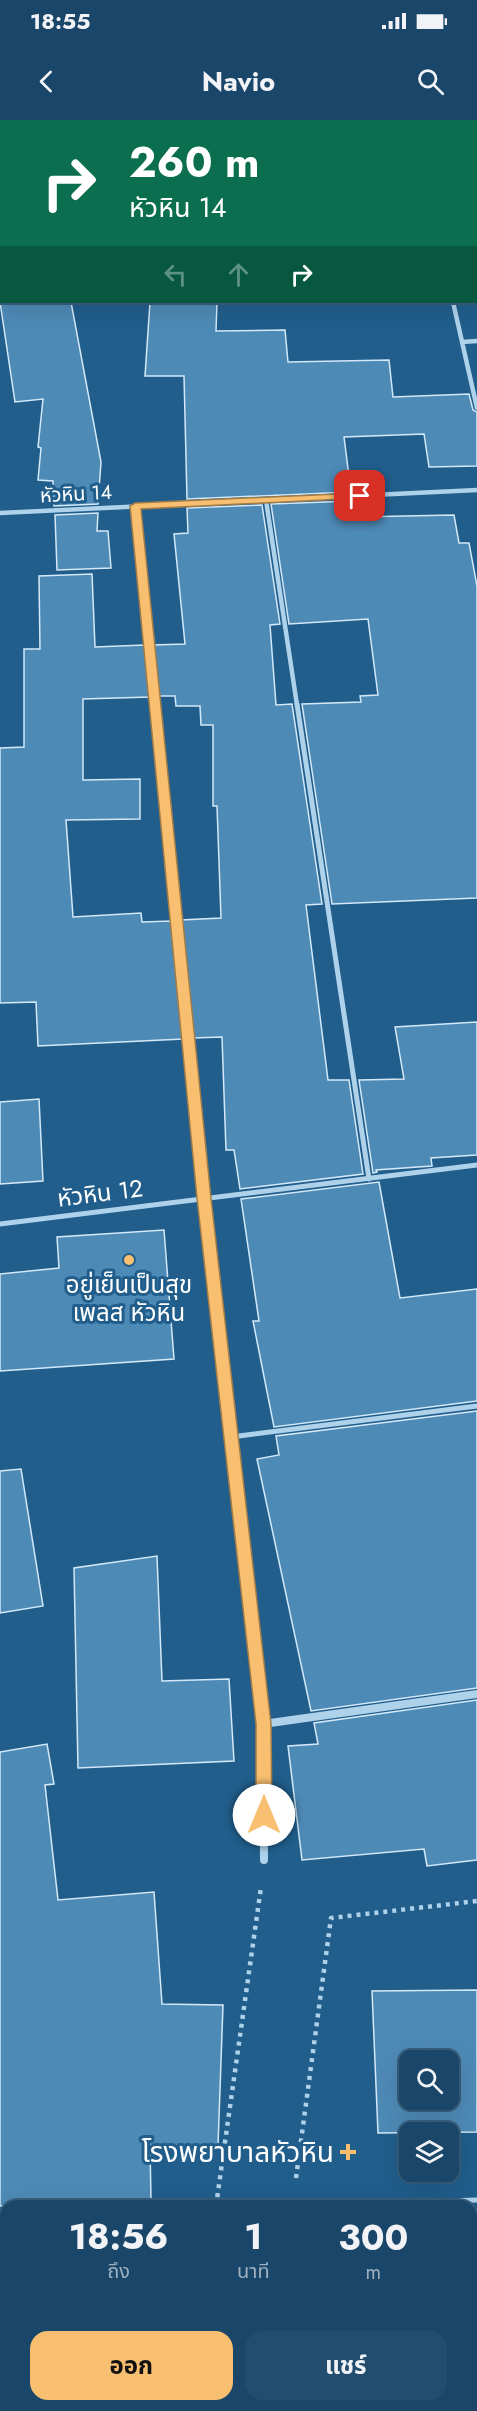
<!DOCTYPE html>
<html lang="th">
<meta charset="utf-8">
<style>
body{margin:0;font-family:Jost,"Noto Sans Thai",sans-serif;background:#224d6f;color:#f1f3f6;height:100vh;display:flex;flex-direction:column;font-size:22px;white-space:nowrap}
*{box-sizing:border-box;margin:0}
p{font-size:20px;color:#9fb1c0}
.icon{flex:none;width:33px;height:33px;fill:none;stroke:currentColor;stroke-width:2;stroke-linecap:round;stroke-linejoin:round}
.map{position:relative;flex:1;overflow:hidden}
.drawer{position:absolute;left:0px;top:2080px;width:477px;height:212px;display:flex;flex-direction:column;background:#194669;border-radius:18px 18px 0 0;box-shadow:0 6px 24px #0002,0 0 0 2px #375e7d}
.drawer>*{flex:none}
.guide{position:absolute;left:0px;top:0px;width:477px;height:183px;box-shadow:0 6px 24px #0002,0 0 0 2px #375e7d;background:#0b6e4f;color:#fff;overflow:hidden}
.fabs{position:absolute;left:399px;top:1930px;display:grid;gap:12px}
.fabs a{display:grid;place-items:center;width:60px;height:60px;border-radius:12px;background:#194669;box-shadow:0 6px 24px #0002,0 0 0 2px #375e7d;font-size:30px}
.pin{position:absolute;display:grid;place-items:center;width:51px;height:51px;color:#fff;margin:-26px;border-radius:12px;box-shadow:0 3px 9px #0006}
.me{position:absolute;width:66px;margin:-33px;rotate:0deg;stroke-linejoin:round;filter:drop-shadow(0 0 4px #0008)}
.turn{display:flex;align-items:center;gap:21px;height:126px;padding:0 30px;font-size:27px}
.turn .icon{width:78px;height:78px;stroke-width:2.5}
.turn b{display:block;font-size:42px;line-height:51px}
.lanes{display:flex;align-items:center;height:57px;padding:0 30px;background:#0003;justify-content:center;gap:30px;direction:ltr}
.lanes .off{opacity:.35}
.eta{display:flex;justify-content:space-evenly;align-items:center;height:102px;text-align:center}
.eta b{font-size:36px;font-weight:700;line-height:42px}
.action{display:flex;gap:12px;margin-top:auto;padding:12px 30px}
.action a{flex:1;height:69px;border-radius:18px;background:#f8bf70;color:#111;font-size:24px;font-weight:700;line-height:69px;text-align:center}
.action a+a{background:#224d6f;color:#f1f3f6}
.status{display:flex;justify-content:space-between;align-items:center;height:42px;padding:0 30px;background:#194669;direction:ltr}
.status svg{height:16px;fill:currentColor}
header{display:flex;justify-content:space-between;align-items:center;height:78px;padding:0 30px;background:#194669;font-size:27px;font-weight:700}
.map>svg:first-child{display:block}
</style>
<div class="status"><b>18:55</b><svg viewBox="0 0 49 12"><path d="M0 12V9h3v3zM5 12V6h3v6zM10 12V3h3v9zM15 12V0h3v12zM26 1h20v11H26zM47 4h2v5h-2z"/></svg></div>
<header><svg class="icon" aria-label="back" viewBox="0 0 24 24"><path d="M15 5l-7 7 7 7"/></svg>Navio<svg class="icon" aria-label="search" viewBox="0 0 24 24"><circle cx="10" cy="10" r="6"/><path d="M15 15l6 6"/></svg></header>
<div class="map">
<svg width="477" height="2291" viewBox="0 0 477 2291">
<rect width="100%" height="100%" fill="#215e8c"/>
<!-- building -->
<path fill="#4e8ab6" stroke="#d4e9f8" stroke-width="1.5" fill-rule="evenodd" d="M 0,182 L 71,182 L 101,342 L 98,384 L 54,386 L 53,361 L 38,360 L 41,328 L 38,327 L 43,279 L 15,282 Z
M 150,182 L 217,182 L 216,211 L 285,210 L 288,242 L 389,240 L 393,277 L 469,274 L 473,290 L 477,292 L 477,346 L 429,347 L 424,314 L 344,317 L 351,372 L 187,379 L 184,256 L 145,256 Z
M 352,381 L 354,397 L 454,395 L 459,423 L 469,423 L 477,466 L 477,778 L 332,784 L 302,584 L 361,582 L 360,576 L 378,575 L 368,499 L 289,504 L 271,384 Z
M 262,385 L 280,504 L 270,505 L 276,585 L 292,584 L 322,784 L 306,785 L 328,960 L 349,960 L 363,1054 L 240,1069 L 234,1030 L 226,1030 L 222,917 L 193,918 L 181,800 L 221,798 L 217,686 L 213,686 L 213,605 L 201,605 L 200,586 L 176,586 L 175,576 L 159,576 L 153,525 L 185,524 L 174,414 L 188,413 L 187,388 Z
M 98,393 L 97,411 L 108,411 L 111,448 L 57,450 L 55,395 Z
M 92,454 L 95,527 L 144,525 L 150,577 L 83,579 L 83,660 L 140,659 L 140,699 L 66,700 L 73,797 L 141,793 L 142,802 L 172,801 L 183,919 L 38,926 L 36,882 L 0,883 L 0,628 L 24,627 L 24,529 L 40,529 L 39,456 Z
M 477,902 L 477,1035 L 431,1038 L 432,1046 L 376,1050 L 377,1052 L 373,1053 L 359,960 L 404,959 L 395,907 Z
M 39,979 L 43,1061 L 0,1064 L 0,982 Z
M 379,1062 L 400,1178 L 477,1169 L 477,1281 L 274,1307 L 253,1201 L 259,1201 L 241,1079 Z
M 164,1110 L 174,1239 L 0,1251 L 0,1154 L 59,1148 L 57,1117 Z
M 477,1291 L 477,1568 L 311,1591 L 257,1339 L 279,1335 L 276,1316 Z
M 21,1349 L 43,1486 L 0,1493 L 0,1351 Z
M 157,1436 L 162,1561 L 229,1559 L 234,1641 L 78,1648 L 74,1448 Z
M 477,1580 L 477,1740 L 427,1746 L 424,1729 L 302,1740 L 288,1626 L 318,1624 L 314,1603 Z
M 47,1624 L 54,1664 L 45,1665 L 58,1780 L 154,1772 L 162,1884 L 223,1885 L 218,2026 L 150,2025 L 151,2081 L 110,2083 L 110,2086 L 0,2086 L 0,1632 Z
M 477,1870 L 477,2012 L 378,2013 L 372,1871 ZM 410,1941 L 448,1941 L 448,1980 L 410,1980 Z"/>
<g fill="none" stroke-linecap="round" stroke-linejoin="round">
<!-- path -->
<path stroke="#afd2eb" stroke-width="4.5" stroke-dasharray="4 5" stroke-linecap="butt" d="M 296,2058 L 331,1798 L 477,1781
M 216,2086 L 261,1767
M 188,2291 L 189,2286"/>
<!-- lane -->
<path stroke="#afd2eb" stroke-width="5" d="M 292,2086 L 477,2080
M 276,2286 L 276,2291"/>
<!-- street-far2 -->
<path stroke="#afd2eb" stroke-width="4.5" d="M 453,182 L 477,288
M 462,222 L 477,221
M 266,380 L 297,585
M 135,386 L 155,585
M 0,393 L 477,370"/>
<!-- street-far1 -->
<path stroke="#afd2eb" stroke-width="5" d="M 155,584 L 204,1078 L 233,1334
M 297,584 L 369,1059
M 0,1104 L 477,1045
M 231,1317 L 477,1286"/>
<!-- street -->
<path stroke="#afd2eb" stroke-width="8" d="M 233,1332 L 263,1604 L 264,1740
M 263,1604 L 477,1574"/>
</g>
<!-- route -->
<path fill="#f8bf70" stroke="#a17c49" stroke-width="1.5" d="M 360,373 L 363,374 L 363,378 L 141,389 L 211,1078 L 271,1604 L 272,1695 L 270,1700 L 264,1702 L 259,1700 L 256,1695 L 256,1604 L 197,1078 L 130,386 L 135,383 Z"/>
<!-- markers -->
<g fill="#f8bf70" stroke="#215e8c" stroke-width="2">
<circle cx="129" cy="1140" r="6"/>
<path d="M345 2023h6v6h6v6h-6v6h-6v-6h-6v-6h6z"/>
</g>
<g text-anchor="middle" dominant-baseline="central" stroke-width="6" stroke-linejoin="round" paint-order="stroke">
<!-- far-street labels -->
<g font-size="20" fill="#fff" stroke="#215e8c">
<text transform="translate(76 374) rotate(-3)">หัวหิน 14</text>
</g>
<!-- street labels -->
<g font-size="24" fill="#fff" stroke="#215e8c">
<text transform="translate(100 1073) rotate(-7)">หัวหิน 12</text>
</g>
<!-- poi labels -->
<g font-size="24" fill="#fff" stroke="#215e8c">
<text x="129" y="1164">อยู่เย็นเป็นสุข<tspan x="129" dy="28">เพลส หัวหิน</tspan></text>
</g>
<!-- near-poi labels -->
<g font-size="28" fill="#fff" stroke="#215e8c" text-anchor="end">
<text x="334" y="2032">โรงพยาบาลหัวหิน</text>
</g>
</g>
</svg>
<div class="fabs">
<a><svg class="icon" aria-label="search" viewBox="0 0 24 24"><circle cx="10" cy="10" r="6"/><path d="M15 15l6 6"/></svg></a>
<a><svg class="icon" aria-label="layers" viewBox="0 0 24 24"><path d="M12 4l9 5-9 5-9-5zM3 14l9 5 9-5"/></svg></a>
</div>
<div class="pin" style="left:360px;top:376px;background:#d93025"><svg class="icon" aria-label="arrive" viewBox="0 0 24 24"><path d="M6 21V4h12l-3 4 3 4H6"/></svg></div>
<svg class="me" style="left:264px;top:1695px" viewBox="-20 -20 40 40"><circle r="19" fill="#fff"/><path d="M0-13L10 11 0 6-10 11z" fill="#f8bf70"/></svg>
<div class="guide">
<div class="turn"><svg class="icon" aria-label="right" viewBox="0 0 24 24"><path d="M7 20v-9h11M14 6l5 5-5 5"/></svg><div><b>260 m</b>หัวหิน 14</div></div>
<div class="lanes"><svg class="icon off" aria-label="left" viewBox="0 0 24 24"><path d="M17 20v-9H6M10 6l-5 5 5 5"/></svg><svg class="icon off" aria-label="ahead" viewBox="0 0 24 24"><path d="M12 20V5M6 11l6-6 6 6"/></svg><svg class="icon" aria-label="right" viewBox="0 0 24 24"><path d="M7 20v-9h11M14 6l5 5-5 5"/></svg></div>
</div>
<section class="drawer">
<div class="eta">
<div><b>18:56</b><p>ถึง</p></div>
<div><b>1</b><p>นาที</p></div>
<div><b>300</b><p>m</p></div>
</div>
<div class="action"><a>ออก</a><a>แชร์</a></div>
</section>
</div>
